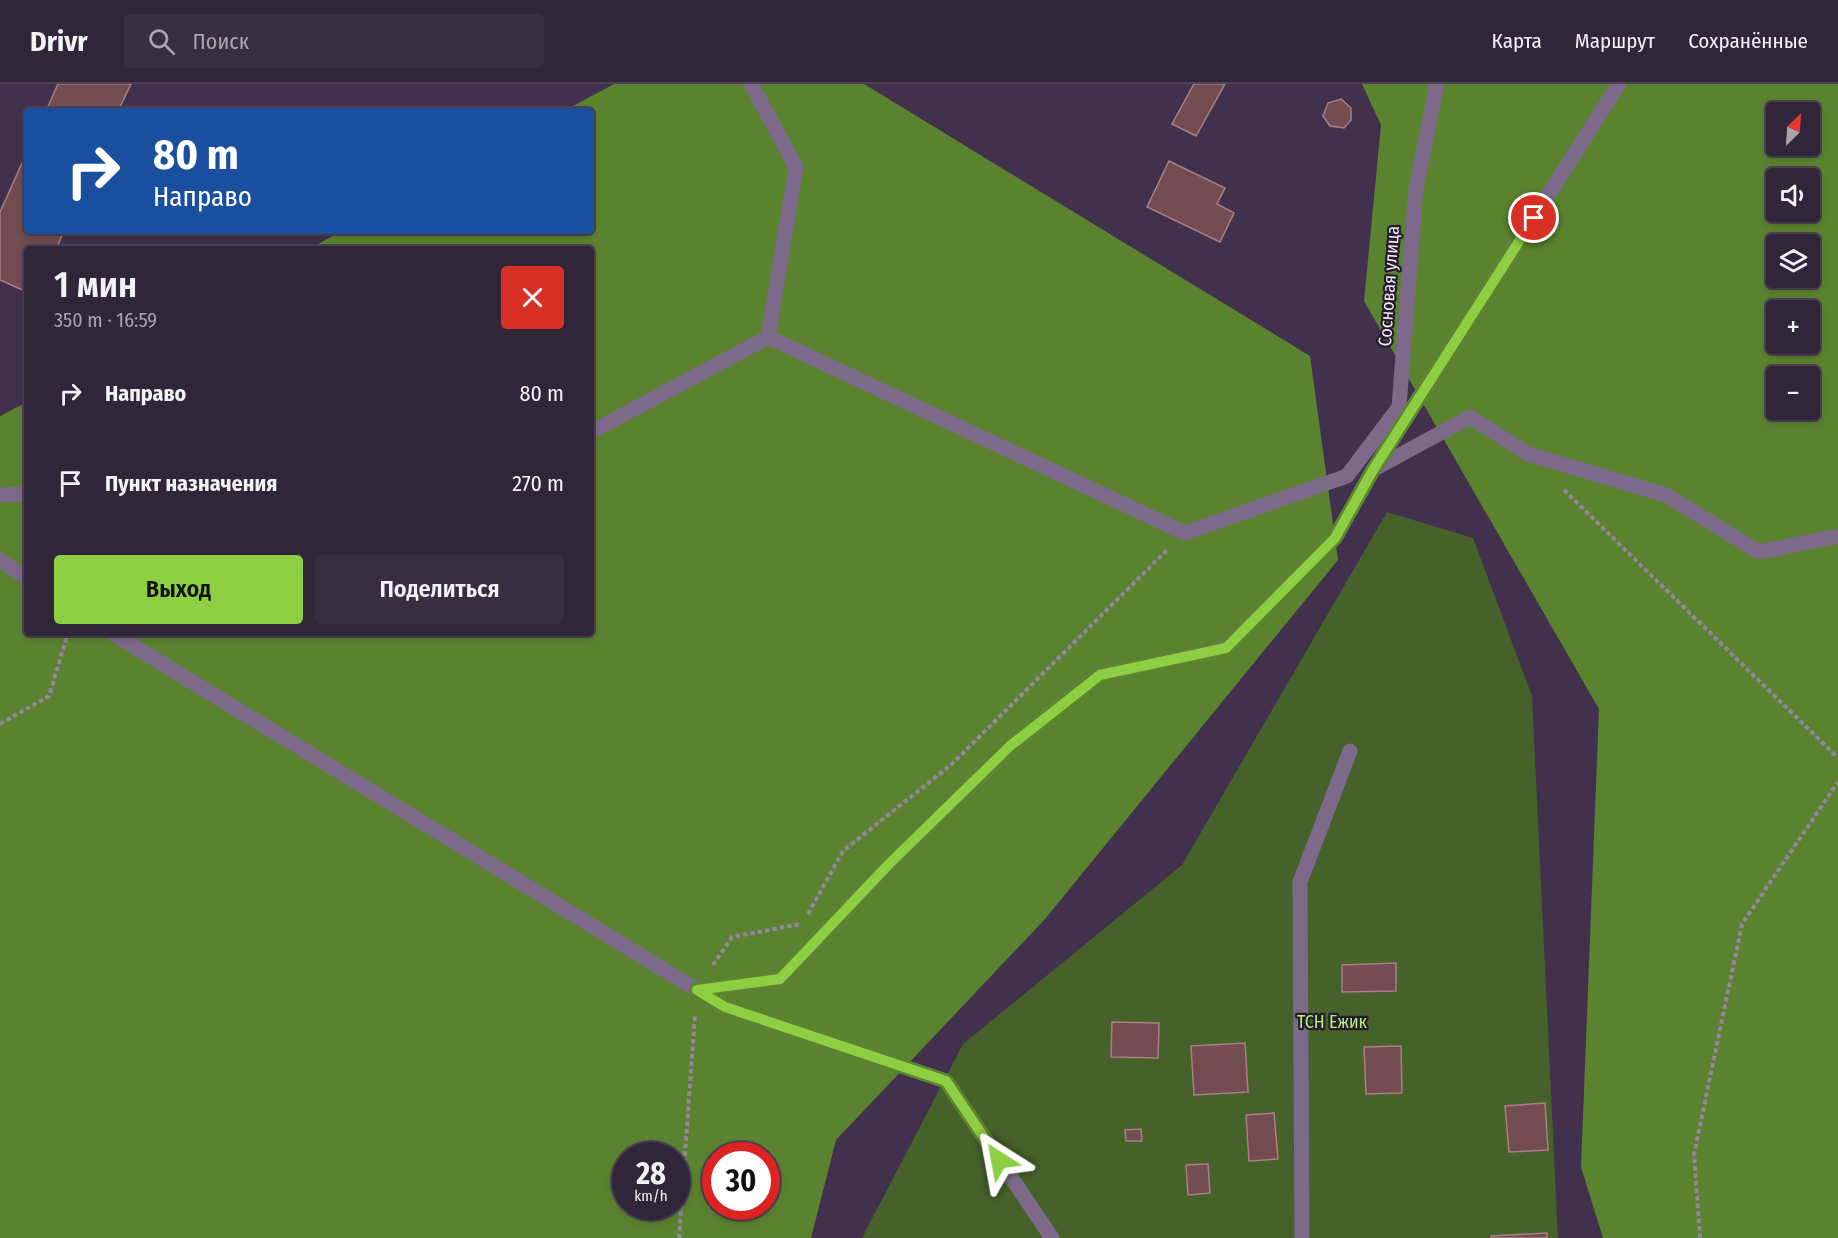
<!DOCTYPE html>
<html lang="ru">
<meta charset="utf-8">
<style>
body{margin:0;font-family:"Fira Sans Condensed",sans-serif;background:#392d42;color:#f1f3f6;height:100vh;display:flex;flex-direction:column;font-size:22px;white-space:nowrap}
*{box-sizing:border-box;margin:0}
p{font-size:20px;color:#a8a5af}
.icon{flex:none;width:33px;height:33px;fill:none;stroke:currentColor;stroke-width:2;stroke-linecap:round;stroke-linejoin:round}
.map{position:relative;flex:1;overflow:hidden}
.drawer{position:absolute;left:24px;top:162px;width:570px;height:390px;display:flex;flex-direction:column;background:#31253a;border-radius:6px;box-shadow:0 3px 9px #0003,0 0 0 2px #4c4254}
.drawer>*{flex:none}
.banner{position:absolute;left:24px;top:24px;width:570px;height:126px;border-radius:6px;box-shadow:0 3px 9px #0003,0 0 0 2px #4c4254;background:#1a4fa0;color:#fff;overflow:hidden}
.needle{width:39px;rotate:25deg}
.tools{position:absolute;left:1766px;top:18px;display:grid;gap:12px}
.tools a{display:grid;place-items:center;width:54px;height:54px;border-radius:6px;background:#31253a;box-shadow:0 3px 9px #0003,0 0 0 2px #4c4254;font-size:30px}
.speed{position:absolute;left:612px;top:1058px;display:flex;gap:12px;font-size:30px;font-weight:700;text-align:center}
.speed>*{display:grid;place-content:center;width:78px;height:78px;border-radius:50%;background:#31253a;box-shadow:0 3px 9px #0003,0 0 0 2px #4c4254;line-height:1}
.speed small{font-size:15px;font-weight:400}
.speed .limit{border:9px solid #d22;background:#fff;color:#111}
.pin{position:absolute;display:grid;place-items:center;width:51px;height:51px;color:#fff;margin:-26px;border:3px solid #fff;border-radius:50%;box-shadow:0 2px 6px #0007}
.me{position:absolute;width:66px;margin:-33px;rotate:326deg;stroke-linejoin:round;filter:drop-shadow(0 0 4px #0008)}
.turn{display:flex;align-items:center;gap:21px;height:126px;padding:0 30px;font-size:27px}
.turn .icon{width:78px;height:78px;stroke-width:2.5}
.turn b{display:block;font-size:42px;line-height:51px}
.round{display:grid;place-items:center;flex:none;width:63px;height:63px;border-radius:6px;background:#392d42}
.summary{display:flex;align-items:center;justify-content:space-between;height:102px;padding:0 30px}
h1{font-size:36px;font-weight:600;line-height:45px}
.action{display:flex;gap:12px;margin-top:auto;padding:12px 30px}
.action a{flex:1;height:69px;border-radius:6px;background:#8ece43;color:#111;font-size:24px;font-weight:600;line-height:69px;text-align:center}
.action a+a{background:#392d42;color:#f1f3f6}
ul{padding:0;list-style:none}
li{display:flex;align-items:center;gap:18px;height:90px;padding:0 30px}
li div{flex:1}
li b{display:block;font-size:22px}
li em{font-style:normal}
header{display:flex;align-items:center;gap:36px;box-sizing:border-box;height:84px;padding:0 30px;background:#31253a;border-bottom:2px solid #4c4254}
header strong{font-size:28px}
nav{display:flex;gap:33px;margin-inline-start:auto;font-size:21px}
.search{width:420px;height:54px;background:#392d42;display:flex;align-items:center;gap:15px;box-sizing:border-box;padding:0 21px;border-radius:6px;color:#a8a5af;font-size:22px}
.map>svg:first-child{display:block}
</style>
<header>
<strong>Drivr</strong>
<div class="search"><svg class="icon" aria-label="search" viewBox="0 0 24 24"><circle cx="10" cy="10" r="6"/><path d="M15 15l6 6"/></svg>Поиск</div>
<nav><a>Карта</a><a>Маршрут</a><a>Сохранённые</a></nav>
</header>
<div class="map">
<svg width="1838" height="1154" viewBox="0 0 1838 1154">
<rect width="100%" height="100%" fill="#41314d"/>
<!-- green -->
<path fill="#466129" d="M 1387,428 L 1473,454 L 1532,612 L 1558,1154 L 862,1154 L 963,960 L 1182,781 Z"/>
<!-- forest -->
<path fill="#5b832f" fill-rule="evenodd" d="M 614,0 L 864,0 L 1310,272 L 1338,476 L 1045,835 L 836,1056 L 811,1154 L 0,1154 L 0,332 L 27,318 L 27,549 L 591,549 L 591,165 L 309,165 L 342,147 L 591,147 L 591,27 L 564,27 ZM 626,1071 L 676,1071 L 676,1122 L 626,1122 ZM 716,1071 L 766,1071 L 766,1122 L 716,1122 Z
M 1362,0 L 1838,0 L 1838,1154 L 1603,1154 L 1581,1083 L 1599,625 L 1364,217 L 1381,41 ZM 1776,28 L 1809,28 L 1809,62 L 1776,62 ZM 1776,94 L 1809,94 L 1809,128 L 1776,128 ZM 1776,160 L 1809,160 L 1809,194 L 1776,194 ZM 1776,226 L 1809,226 L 1809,260 L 1776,260 ZM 1776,292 L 1809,292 L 1809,326 L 1776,326 Z"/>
<!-- building -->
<path fill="#724c51" stroke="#a97f84" stroke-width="1.5" d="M 58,0 L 131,0 L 118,27 L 46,27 Z
M 1194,0 L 1225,0 L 1196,52 L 1172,40 Z
M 1341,15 L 1351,24 L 1351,36 L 1344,44 L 1330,42 L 1323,32 L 1328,19 Z
M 27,68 L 27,147 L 64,147 L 56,165 L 27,165 L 27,208 L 0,196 L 0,128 Z
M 1169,77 L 1225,104 L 1217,120 L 1234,129 L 1220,158 L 1147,123 Z
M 1396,879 L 1396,907 L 1342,908 L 1342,881 Z
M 1112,938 L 1159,939 L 1158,974 L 1111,973 Z
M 1245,959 L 1248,1008 L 1194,1011 L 1191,962 Z
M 1401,962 L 1402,1009 L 1366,1010 L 1364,963 Z
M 1545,1019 L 1548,1066 L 1509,1068 L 1505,1022 Z
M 1274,1029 L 1278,1075 L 1249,1077 L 1246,1031 Z
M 1141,1045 L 1142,1057 L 1126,1057 L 1125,1046 Z
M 1208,1080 L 1210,1109 L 1188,1111 L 1186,1081 Z
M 1547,1149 L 1547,1154 L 1491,1154 L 1491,1152 Z"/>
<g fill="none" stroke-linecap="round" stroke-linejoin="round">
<!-- path -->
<path stroke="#94869e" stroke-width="4" stroke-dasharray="4.5 3" stroke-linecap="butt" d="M 1564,406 L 1838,674
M 0,640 L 49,612 L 68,549
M 808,830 L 843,767 L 952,680 L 1169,464
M 713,881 L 732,853 L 800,840
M 679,1154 L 695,931
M 1700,1154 L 1694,1070 L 1742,840 L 1838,698"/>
<!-- lane -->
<path stroke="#7d6a8b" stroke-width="15" d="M 751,0 L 796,83 L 768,253"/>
<!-- street -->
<path stroke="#7d6a8b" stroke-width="15" d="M 591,345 L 595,346 L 768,253 L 1185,449 L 1347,392 L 1399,323 L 1416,104 L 1437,0
M 1376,384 L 1470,333 L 1528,370 L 1666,411 L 1759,468 L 1838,452
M 0,411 L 27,410
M 0,476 L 27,494
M 112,549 L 725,923 L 946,997 L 1052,1154
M 697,906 L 780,895 L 889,780 L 1010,662 L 1099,591 L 1225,564 L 1335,454 L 1373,386 L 1619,0
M 1302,1154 L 1300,798 L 1350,667"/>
</g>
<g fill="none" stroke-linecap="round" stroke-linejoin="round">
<!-- route casing -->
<g stroke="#5c862c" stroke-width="15">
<path id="route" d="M 999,1076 L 946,997 L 725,923 L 697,906 L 780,895 L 889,780 L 1010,662 L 1100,591 L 1226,564 L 1335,454 L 1373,386 L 1534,134"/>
</g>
<!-- route -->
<use href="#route" stroke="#8ece43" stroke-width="10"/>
</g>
<g text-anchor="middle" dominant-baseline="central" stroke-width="4.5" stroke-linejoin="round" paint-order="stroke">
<!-- street labels -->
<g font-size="18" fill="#f4eafc" stroke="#241d29">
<text transform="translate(1389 202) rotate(-86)">Сосновая улица</text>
</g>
<!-- park labels -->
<g font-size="18" fill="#b5ed7e" stroke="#241d29">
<text x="1332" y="938">ТСН Ежик</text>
</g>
</g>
</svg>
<div class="tools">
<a><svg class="needle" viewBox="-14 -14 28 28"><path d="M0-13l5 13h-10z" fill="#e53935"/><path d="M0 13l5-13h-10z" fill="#a8a5af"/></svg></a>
<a><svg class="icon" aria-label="sound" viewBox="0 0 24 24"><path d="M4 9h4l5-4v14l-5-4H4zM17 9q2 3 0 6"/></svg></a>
<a><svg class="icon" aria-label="layers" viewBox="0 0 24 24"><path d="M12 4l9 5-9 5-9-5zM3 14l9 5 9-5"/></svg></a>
<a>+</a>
<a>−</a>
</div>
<div class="speed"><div>28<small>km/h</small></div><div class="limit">30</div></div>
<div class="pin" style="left:1534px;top:134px;background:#d93025"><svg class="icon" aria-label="arrive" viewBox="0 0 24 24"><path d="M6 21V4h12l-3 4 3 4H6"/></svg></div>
<svg class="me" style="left:999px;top:1076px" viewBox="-20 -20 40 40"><path d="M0-17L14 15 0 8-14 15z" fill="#8ece43" stroke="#fff" stroke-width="4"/></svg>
<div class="banner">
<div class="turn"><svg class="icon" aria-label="right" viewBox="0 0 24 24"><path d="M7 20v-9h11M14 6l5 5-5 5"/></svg><div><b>80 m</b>Направо</div></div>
</div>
<section class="drawer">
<div class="summary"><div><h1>1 мин</h1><p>350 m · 16:59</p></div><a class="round" style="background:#d93025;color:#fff"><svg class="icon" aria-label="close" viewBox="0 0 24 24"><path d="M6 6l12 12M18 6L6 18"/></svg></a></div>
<ul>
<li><svg class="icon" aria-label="right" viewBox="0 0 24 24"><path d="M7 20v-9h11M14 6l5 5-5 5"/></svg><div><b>Направо</b></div><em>80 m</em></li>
<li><svg class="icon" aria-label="arrive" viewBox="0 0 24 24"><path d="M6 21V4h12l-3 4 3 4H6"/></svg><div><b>Пункт назначения</b></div><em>270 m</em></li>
</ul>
<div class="action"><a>Выход</a><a>Поделиться</a></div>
</section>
</div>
